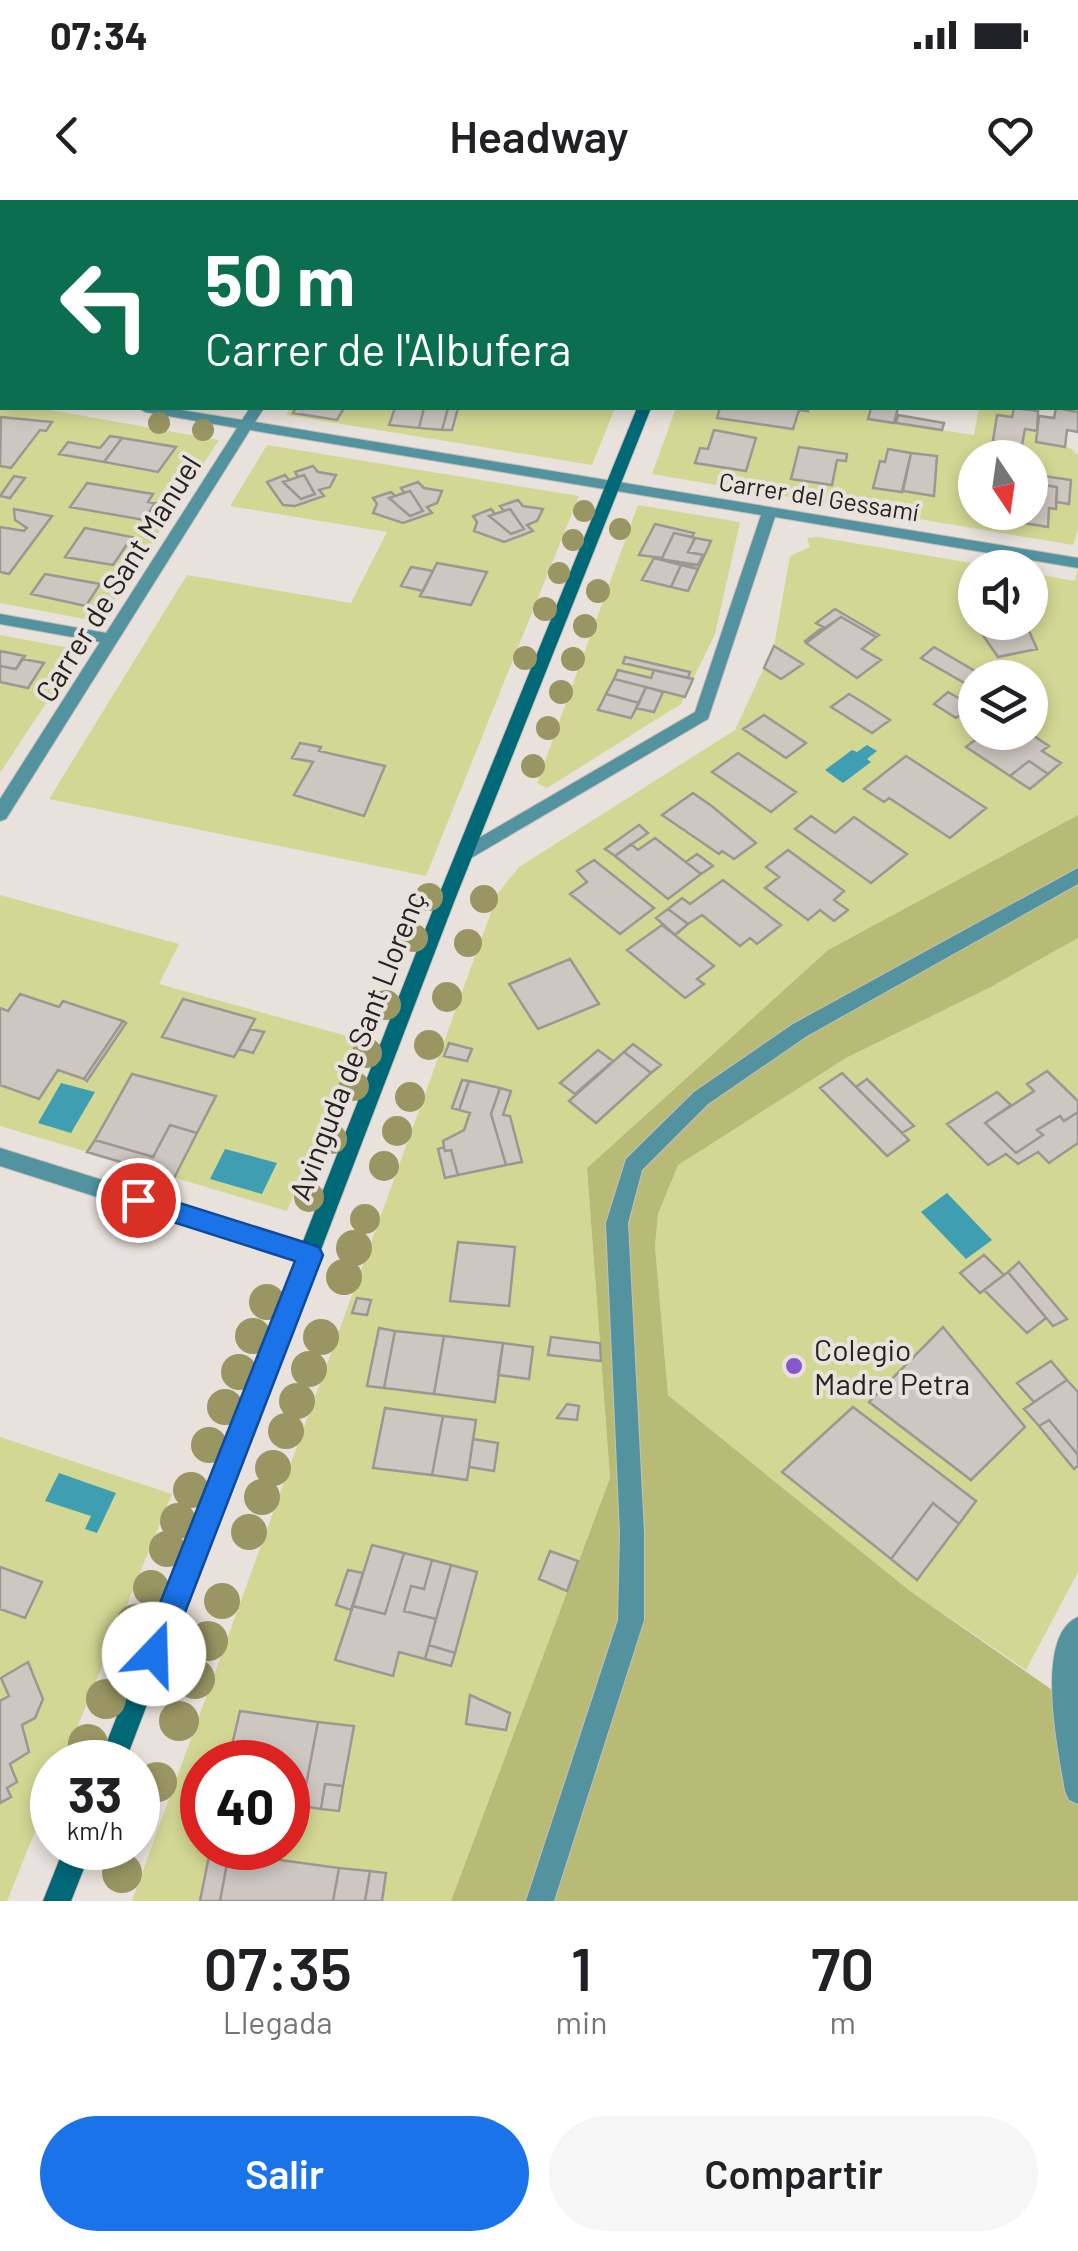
<!DOCTYPE html>
<html lang="es">
<meta charset="utf-8">
<style>
body{margin:0;font-family:Barlow,sans-serif;background:#f6f6f6;color:#202124;height:100vh;display:flex;flex-direction:column;font-size:38px;white-space:nowrap}
*{box-sizing:border-box;margin:0}
p{font-size:32px;color:#757577}
.icon{flex:none;width:55px;height:55px;fill:none;stroke:currentColor;stroke-width:2;stroke-linecap:round;stroke-linejoin:round}
.map{position:relative;height:1701px;overflow:hidden}
.side{display:flex;flex-direction:column;background:#fff;flex:1}
.side>*{flex:none}
.hud{position:absolute;left:0px;top:0px;width:1080px;height:210px;box-shadow:0 5px 15px #0003;background:#0b6e4f;color:#fff;overflow:hidden}
.needle{width:65px;rotate:167deg}
.controls{position:absolute;left:958px;top:240px;display:grid;gap:20px}
.controls a{display:grid;place-items:center;width:90px;height:90px;border-radius:50%;background:#fff;box-shadow:0 5px 15px #0003;font-size:50px}
.speed{position:absolute;left:30px;top:1540px;display:flex;gap:20px;font-size:50px;font-weight:700;text-align:center}
.speed>*{display:grid;place-content:center;width:130px;height:130px;border-radius:50%;background:#fff;box-shadow:0 5px 15px #0003;line-height:1}
.speed small{font-size:25px;font-weight:400}
.speed .limit{border:15px solid #d22;background:#fff;color:#111}
.pin{position:absolute;display:grid;place-items:center;width:85px;height:85px;color:#fff;margin:-42px;border:5px solid #fff;border-radius:50%;box-shadow:0 2px 10px #0007}
.me{position:absolute;width:110px;margin:-55px;rotate:21deg;stroke-linejoin:round;filter:drop-shadow(0 0 8px #0008)}
.turn{display:flex;align-items:center;gap:35px;height:210px;padding:0 40px;font-size:45px}
.turn .icon{width:130px;height:130px;stroke-width:2.5}
.turn b{display:block;font-size:70px;line-height:85px}
.eta{display:flex;justify-content:space-evenly;align-items:center;height:170px;text-align:center}
.eta b{font-size:60px;font-weight:600;line-height:70px}
.primary-button{display:flex;gap:20px;margin-top:auto;padding:20px 40px}
.primary-button a{flex:1;height:115px;border-radius:60px;background:#1a73e8;color:#fff;font-size:40px;font-weight:600;line-height:115px;text-align:center}
.primary-button a+a{background:#f6f6f6;color:#202124}
.status{display:flex;justify-content:space-between;align-items:center;height:70px;padding:0 50px;background:#fff;direction:ltr}
.status svg{height:28px;fill:currentColor}
header{display:flex;justify-content:space-between;align-items:center;height:130px;padding:0 40px;background:#fff;font-size:45px;font-weight:600}
.map>svg:first-child{display:block}
</style>
<div class="status"><b>07:34</b><svg viewBox="0 0 49 12"><path d="M0 12V9h3v3zM5 12V6h3v6zM10 12V3h3v9zM15 12V0h3v12zM26 1h20v11H26zM47 4h2v5h-2z"/></svg></div>
<header><svg class="icon" aria-label="back" viewBox="0 0 24 24"><path d="M15 5l-7 7 7 7"/></svg>Headway<svg class="icon" aria-label="heart" viewBox="0 0 24 24"><path d="M12 20l-8-8c-3-5 5-10 8-4 3-6 11-1 8 4z"/></svg></header>
<div class="map">
<svg width="1078" height="1701" viewBox="0 0 1078 1701">
<rect width="100%" height="100%" fill="#e9e1db"/>
<!-- green -->
<path fill="#d3d794" fill-rule="evenodd" d="M 0,201 L 2,208 L 39,208 L 219,240 L 100,422 L 0,403 Z
M 290,208 L 615,208 L 592,265 L 286,215 Z
M 676,208 L 898,208 L 895,223 L 974,235 L 979,208 L 1039,208 L 1036,242 L 1070,248 L 1078,255 L 1078,329 L 1073,345 L 652,274 ZM 975,258 L 1030,258 L 1030,312 L 975,312 Z
M 267,245 L 579,296 L 426,676 L 49,599 L 187,375 L 351,403 L 387,332 L 230,306 Z
M 638,305 L 740,322 L 715,434 L 681,504 L 547,588 L 537,583 Z
M 818,337 L 995,367 L 975,368 L 975,422 L 1030,422 L 1030,373 L 1075,381 L 1078,367 L 1078,615 L 828,750 L 587,968 L 610,1278 L 451,1701 L 132,1701 L 498,693 L 519,667 L 735,530 L 774,446 L 790,356 L 810,347 L 807,338 ZM 975,478 L 1030,478 L 1030,532 L 975,532 ZM 202,1562 L 288,1562 L 288,1648 L 202,1648 Z
M 0,435 L 81,450 L 0,573 Z
M 0,695 L 179,744 L 159,784 L 358,839 L 287,1011 L 0,926 Z
M 1078,738 L 1078,1372 L 1026,1470 L 910,1391 L 668,1195 L 655,1046 L 658,1014 L 677,965 L 846,858 L 989,788 Z
M 0,1237 L 172,1294 L 63,1562 L 52,1562 L 52,1589 L 7,1701 L 0,1701 Z"/>
<!-- forest -->
<path fill="#b7bb75" d="M 1078,615 L 1078,738 L 989,788 L 846,858 L 678,965 L 658,1014 L 655,1046 L 668,1195 L 910,1391 L 1078,1508 L 1078,1701 L 451,1701 L 610,1278 L 587,968 L 828,750 Z"/>
<!-- water -->
<path fill="#3f9eb2" d="M 867,545 L 877,551 L 867,559 L 871,562 L 843,583 L 825,570 L 852,550 L 857,552 Z
M 61,883 L 95,892 L 71,933 L 38,923 Z
M 225,949 L 277,963 L 262,994 L 210,979 Z
M 947,993 L 992,1040 L 966,1059 L 921,1012 Z
M 59,1273 L 116,1293 L 97,1333 L 85,1329 L 91,1316 L 45,1301 Z"/>
<!-- building -->
<path fill="#cec6c0" stroke="#9e9691" stroke-width="2.5" d="M 296,208 L 344,208 L 337,220 L 293,213 Z
M 395,208 L 424,208 L 419,228 L 389,225 Z
M 424,208 L 448,208 L 442,230 L 419,228 Z
M 448,208 L 458,208 L 452,230 L 442,230 Z
M 720,208 L 808,208 L 808,211 L 799,210 L 793,229 L 717,218 Z
M 871,208 L 898,208 L 894,223 L 868,219 Z
M 1014,208 L 1038,211 L 1037,231 L 1025,229 L 1022,245 L 993,241 L 997,215 L 1012,217 Z
M 1056,208 L 1078,212 L 1078,232 L 1067,230 L 1065,247 L 1036,242 L 1039,216 L 1054,218 Z
M 898,215 L 944,223 L 942,230 L 896,223 Z
M 1,217 L 52,222 L 46,231 L 40,230 L 11,268 L 0,266 Z
M 714,230 L 756,238 L 746,271 L 695,263 L 700,248 L 708,249 Z
M 110,236 L 122,238 L 104,262 L 59,254 L 68,242 L 100,248 Z
M 122,238 L 176,247 L 158,272 L 104,262 Z
M 799,247 L 847,254 L 846,261 L 837,260 L 832,285 L 791,279 Z
M 888,249 L 911,253 L 902,292 L 873,288 L 880,261 L 885,262 Z
M 911,253 L 937,256 L 934,296 L 903,291 Z
M 313,266 L 318,272 L 336,275 L 330,287 L 319,290 L 324,296 L 295,306 L 283,305 L 267,282 L 285,275 L 289,280 L 283,282 L 301,299 L 315,294 L 304,275 L 298,277 L 295,272 Z
M 304,275 L 315,294 L 301,299 L 283,282 Z
M 1037,275 L 1071,280 L 1069,304 L 1056,302 L 1057,287 L 1037,284 Z
M 14,276 L 25,278 L 10,298 L 0,296 Z
M 418,282 L 424,288 L 442,291 L 437,303 L 427,307 L 432,313 L 403,323 L 373,313 L 377,304 L 373,298 L 391,292 L 395,296 L 389,298 L 410,316 L 423,311 L 410,291 L 404,293 L 401,288 Z
M 87,283 L 153,294 L 148,302 L 155,303 L 144,320 L 70,307 Z
M 1037,284 L 1057,287 L 1056,309 L 1049,308 L 1048,327 L 1017,322 L 1018,312 L 1030,312 L 1030,294 L 1036,295 Z
M 410,291 L 423,311 L 410,316 L 389,298 Z
M 518,300 L 523,306 L 543,309 L 537,321 L 527,325 L 533,331 L 504,342 L 474,331 L 477,322 L 473,316 L 491,309 L 495,314 L 489,316 L 511,334 L 524,329 L 510,309 L 504,311 L 500,306 Z
M 14,309 L 52,316 L 9,374 L 0,372 L 0,327 L 24,331 L 27,328 L 15,320 Z
M 510,309 L 524,329 L 511,334 L 489,316 Z
M 655,324 L 694,333 L 692,337 L 674,333 L 662,358 L 639,355 Z
M 85,328 L 132,337 L 113,365 L 65,357 Z
M 674,333 L 695,338 L 688,352 L 703,355 L 698,365 L 654,358 L 662,358 Z
M 695,338 L 711,341 L 698,369 L 681,365 L 698,365 L 703,355 L 688,352 Z
M 654,358 L 681,365 L 671,387 L 642,380 Z
M 437,363 L 487,372 L 471,405 L 420,396 Z
M 681,365 L 698,369 L 688,391 L 671,387 Z
M 411,367 L 433,371 L 423,391 L 401,386 Z
M 45,374 L 100,384 L 86,406 L 31,394 Z
M 975,408 L 975,422 L 1025,422 L 1037,449 L 998,457 L 971,418 Z
M 835,409 L 879,435 L 876,437 L 841,417 L 804,442 L 823,427 L 816,423 Z
M 841,417 L 876,437 L 862,449 L 881,460 L 857,478 L 806,443 Z
M 774,446 L 803,464 L 781,479 L 764,468 Z
M 934,447 L 987,478 L 975,478 L 975,489 L 921,458 Z
M 0,451 L 25,456 L 16,469 L 0,466 Z
M 625,457 L 690,472 L 688,478 L 623,463 Z
M 22,459 L 44,463 L 28,488 L 0,482 L 0,466 L 16,469 Z
M 618,470 L 651,478 L 654,470 L 693,479 L 685,497 L 614,479 Z
M 614,479 L 646,487 L 639,503 L 606,494 Z
M 646,487 L 663,492 L 654,512 L 636,508 Z
M 948,492 L 972,506 L 956,518 L 934,504 Z
M 606,494 L 639,503 L 631,518 L 598,510 Z
M 849,494 L 864,503 L 890,520 L 872,533 L 831,507 Z
M 764,515 L 806,543 L 786,558 L 743,529 Z
M 1011,532 L 1028,532 L 1049,546 L 1042,551 L 1061,563 L 1048,574 L 1029,561 L 1010,576 L 966,547 L 983,534 L 997,543 Z
M 300,543 L 321,547 L 319,551 L 385,566 L 364,616 L 294,595 L 313,562 L 292,558 Z
M 738,553 L 796,592 L 771,612 L 712,572 Z
M 906,556 L 986,608 L 950,638 L 889,598 L 884,602 L 864,589 Z
M 1029,561 L 1048,574 L 1030,589 L 1010,576 Z
M 693,593 L 713,607 L 756,643 L 734,659 L 722,651 L 719,654 L 662,615 Z
M 811,616 L 835,633 L 854,617 L 907,654 L 871,683 L 795,629 Z
M 639,625 L 648,633 L 615,656 L 605,649 Z
M 655,638 L 701,674 L 668,699 L 615,656 L 631,644 L 638,650 Z
M 788,650 L 844,691 L 834,700 L 848,710 L 834,721 L 820,710 L 808,720 L 765,688 L 779,677 L 766,667 Z
M 697,654 L 713,666 L 701,674 L 686,662 Z
M 594,660 L 654,708 L 620,734 L 570,694 L 587,682 L 577,671 Z
M 723,680 L 781,725 L 757,744 L 750,738 L 740,746 L 702,715 L 688,724 L 668,709 L 682,698 L 690,704 Z
M 668,709 L 688,724 L 675,735 L 656,718 Z
M 662,725 L 714,766 L 697,779 L 704,784 L 685,798 L 627,750 Z
M 570,759 L 599,804 L 538,829 L 509,784 Z
M 20,794 L 59,807 L 63,801 L 123,821 L 84,879 L 58,870 L 39,899 L 0,885 L 0,808 L 8,811 Z
M 183,799 L 255,819 L 234,857 L 162,837 Z
M 123,821 L 126,823 L 87,881 L 84,879 Z
M 250,829 L 264,832 L 253,853 L 239,849 Z
M 449,843 L 472,849 L 467,861 L 444,856 Z
M 633,844 L 661,865 L 651,873 L 624,852 Z
M 598,850 L 613,861 L 575,894 L 560,883 Z
M 624,852 L 651,873 L 596,923 L 569,901 Z
M 1047,871 L 1078,901 L 1078,912 L 1064,921 L 1060,916 L 1037,930 L 1043,935 L 1016,953 L 985,923 L 1034,891 L 1027,884 Z
M 842,873 L 909,940 L 887,956 L 820,888 Z
M 132,874 L 216,896 L 197,933 L 170,925 L 153,957 L 95,940 Z
M 867,879 L 914,926 L 902,933 L 856,887 Z
M 462,880 L 469,881 L 459,910 L 452,908 Z
M 469,881 L 500,888 L 491,914 L 506,965 L 458,975 L 451,950 L 445,951 L 443,941 L 464,930 L 470,913 L 459,910 Z
M 500,888 L 511,891 L 503,915 L 510,916 L 522,962 L 506,965 L 491,914 Z
M 997,892 L 1011,905 L 985,923 L 1016,953 L 1043,935 L 1037,930 L 1060,916 L 1064,921 L 1078,912 L 1078,943 L 1049,963 L 1038,952 L 1018,964 L 1006,954 L 988,965 L 947,924 Z
M 170,925 L 197,933 L 174,978 L 87,952 L 95,940 L 153,957 Z
M 444,947 L 445,951 L 451,950 L 458,975 L 445,978 L 438,949 Z
M 458,1042 L 515,1047 L 509,1106 L 450,1101 Z
M 984,1055 L 1004,1075 L 980,1093 L 960,1073 Z
M 1019,1062 L 1067,1119 L 1053,1126 L 1008,1072 Z
M 1008,1072 L 1046,1118 L 1027,1133 L 984,1090 Z
M 357,1098 L 371,1100 L 367,1115 L 352,1113 Z
M 943,1127 L 1025,1227 L 971,1280 L 869,1202 Z
M 379,1128 L 395,1131 L 384,1188 L 367,1186 Z
M 395,1131 L 444,1136 L 434,1194 L 384,1188 Z
M 444,1136 L 503,1143 L 495,1202 L 434,1194 Z
M 551,1137 L 600,1143 L 601,1161 L 548,1155 Z
M 503,1143 L 533,1147 L 529,1179 L 498,1175 Z
M 1051,1161 L 1067,1180 L 1034,1202 L 1017,1183 Z
M 1067,1180 L 1078,1192 L 1078,1255 L 1049,1220 L 1039,1226 L 1024,1209 Z
M 567,1204 L 579,1206 L 577,1220 L 557,1218 Z
M 853,1207 L 976,1301 L 959,1324 L 933,1303 L 891,1359 L 782,1272 Z
M 385,1208 L 443,1216 L 432,1275 L 373,1268 Z
M 443,1216 L 476,1220 L 467,1280 L 432,1275 Z
M 1049,1220 L 1078,1255 L 1078,1266 L 1074,1269 L 1039,1226 Z
M 473,1239 L 498,1243 L 494,1271 L 469,1267 Z
M 933,1303 L 959,1324 L 917,1380 L 891,1359 Z
M 372,1345 L 404,1353 L 385,1414 L 353,1406 Z
M 550,1351 L 578,1361 L 567,1391 L 539,1379 Z
M 404,1353 L 432,1360 L 424,1389 L 411,1386 L 404,1411 L 436,1419 L 425,1459 L 399,1452 L 393,1476 L 335,1460 L 353,1406 L 385,1414 Z
M 432,1360 L 451,1365 L 436,1419 L 404,1411 L 411,1386 L 424,1389 Z
M 451,1365 L 477,1372 L 455,1453 L 429,1445 Z
M 0,1367 L 42,1382 L 25,1418 L 0,1409 Z
M 348,1370 L 363,1373 L 351,1410 L 336,1405 Z
M 429,1445 L 455,1453 L 451,1466 L 425,1459 Z
M 28,1462 L 43,1499 L 35,1518 L 22,1525 L 29,1552 L 10,1564 L 17,1582 L 7,1588 L 11,1597 L 0,1603 L 0,1501 L 9,1496 L 1,1478 Z
M 470,1495 L 510,1513 L 506,1530 L 466,1524 Z
M 240,1511 L 318,1522 L 302,1606 L 288,1604 L 288,1562 L 228,1562 Z
M 318,1522 L 354,1526 L 343,1586 L 325,1584 L 321,1609 L 302,1606 Z
M 325,1584 L 343,1586 L 339,1611 L 321,1609 Z
M 210,1651 L 229,1653 L 220,1701 L 200,1701 Z
M 229,1653 L 339,1668 L 333,1701 L 220,1701 Z
M 339,1668 L 370,1671 L 365,1701 L 333,1701 Z
M 370,1671 L 386,1673 L 382,1701 L 365,1701 Z"/>
<g fill="none" stroke-linecap="round" stroke-linejoin="round">
<!-- street casing -->
<g stroke="#c6bfb9" stroke-width="2">
<path id="street" d="M 6,0 L 18,0 L 19,2 L 7,2 Z
M 249,0 L 262,0 L 263,2 L 251,2 Z
M 0,182 L 2,182 L 2,190 L 0,190 Z
M 138,208 L 168,208 L 242,220 L 250,208 L 264,208 L 255,222 L 1078,358 L 1078,368 L 775,317 L 708,519 L 466,661 L 460,659 L 457,654 L 460,649 L 695,512 L 761,315 L 250,230 L 6,619 L 0,621 L 0,599 L 100,442 L 0,424 L 0,414 L 106,433 L 237,228 L 145,212 Z
M 1078,668 L 1078,684 L 807,836 L 708,904 L 642,970 L 628,1023 L 644,1333 L 644,1420 L 554,1701 L 526,1701 L 618,1420 L 620,1333 L 606,1023 L 626,959 L 694,892 L 793,824 Z
M 0,948 L 310,1045 L 318,1048 L 321,1055 L 318,1062 L 310,1065 L 0,966 Z
M 1078,1417 L 1078,1604 L 1069,1600 L 1065,1591 C 1059,1553 1033,1436 1078,1417 Z"/>
</g>
<!-- secondary casing -->
<g stroke="#c6bfb9" stroke-width="2">
<path id="secondary" d="M 643,0 L 655,0 L 656,2 L 644,2 Z
M 637,208 L 651,208 L 454,702 L 125,1562 L 99,1562 L 436,702 Z
M 64,1648 L 92,1648 L 71,1701 L 43,1701 Z"/>
</g>
<!-- street -->
<use href="#street" fill="#5393a0" fill-rule="evenodd"/>
<!-- secondary -->
<use href="#secondary" fill="#016878" fill-rule="evenodd"/>
</g>
<!-- trees -->
<g fill="#999663">
<circle cx="159" cy="223" r="11"/>
<circle cx="203" cy="230" r="11"/>
<circle cx="584" cy="311" r="11"/>
<circle cx="620" cy="329" r="11"/>
<circle cx="573" cy="340" r="11"/>
<circle cx="559" cy="373" r="11"/>
<circle cx="598" cy="391" r="12"/>
<circle cx="545" cy="409" r="12"/>
<circle cx="585" cy="426" r="12"/>
<circle cx="525" cy="458" r="12"/>
<circle cx="573" cy="459" r="12"/>
<circle cx="561" cy="492" r="12"/>
<circle cx="548" cy="528" r="12"/>
<circle cx="533" cy="566" r="12"/>
<circle cx="429" cy="697" r="14"/>
<circle cx="484" cy="699" r="14"/>
<circle cx="414" cy="738" r="14"/>
<circle cx="468" cy="743" r="14"/>
<circle cx="447" cy="797" r="15"/>
<circle cx="386" cy="805" r="15"/>
<circle cx="429" cy="845" r="15"/>
<circle cx="367" cy="853" r="15"/>
<circle cx="354" cy="886" r="15"/>
<circle cx="410" cy="897" r="15"/>
<circle cx="397" cy="931" r="15"/>
<circle cx="332" cy="939" r="15"/>
<circle cx="384" cy="966" r="15"/>
<circle cx="309" cy="997" r="15"/>
<circle cx="365" cy="1019" r="15"/>
<circle cx="354" cy="1048" r="18"/>
<circle cx="344" cy="1077" r="18"/>
<circle cx="267" cy="1102" r="18"/>
<circle cx="253" cy="1136" r="18"/>
<circle cx="321" cy="1137" r="18"/>
<circle cx="309" cy="1169" r="18"/>
<circle cx="239" cy="1172" r="18"/>
<circle cx="297" cy="1201" r="18"/>
<circle cx="225" cy="1207" r="18"/>
<circle cx="286" cy="1231" r="18"/>
<circle cx="209" cy="1245" r="18"/>
<circle cx="273" cy="1268" r="18"/>
<circle cx="191" cy="1290" r="18"/>
<circle cx="262" cy="1297" r="18"/>
<circle cx="178" cy="1321" r="18"/>
<circle cx="249" cy="1332" r="18"/>
<circle cx="167" cy="1349" r="18"/>
<circle cx="151" cy="1388" r="18"/>
<circle cx="222" cy="1401" r="18"/>
<circle cx="136" cy="1424" r="20"/>
<circle cx="208" cy="1441" r="20"/>
<circle cx="195" cy="1479" r="20"/>
<circle cx="106" cy="1499" r="20"/>
<circle cx="179" cy="1521" r="20"/>
<circle cx="88" cy="1544" r="20"/>
<circle cx="157" cy="1582" r="20"/>
<circle cx="122" cy="1673" r="20"/>
</g>
<!-- route -->
<path fill="#1a73e8" stroke="#114b97" stroke-width="2.5" d="M 138,990 L 310,1044 L 319,1047 L 323,1055 L 169,1454 L 164,1464 L 154,1468 L 144,1464 L 140,1454 L 295,1061 L 129,1008 L 126,1000 L 129,993 Z"/>
<!-- markers -->
<circle fill="#8857d0" stroke="#e9e1db" stroke-width="4" cx="794" cy="1166" r="10"/>
<g text-anchor="middle" dominant-baseline="central" stroke-width="8" stroke-linejoin="round" paint-order="stroke">
<!-- far-street labels -->
<g font-size="25" fill="#252220" stroke="#e9e1db">
<text transform="translate(819 296) rotate(9)">Carrer del Gessamí</text>
</g>
<!-- street labels -->
<g font-size="30" fill="#252220" stroke="#e9e1db">
<text transform="translate(117 378) rotate(-58)">Carrer de Sant Manuel</text>
<text transform="translate(356 845) rotate(-69)">Avinguda de Sant Llorenç</text>
</g>
<!-- poi labels -->
<g font-size="30" fill="#252220" stroke="#e9e1db" text-anchor="start">
<text x="814" y="1149">Colegio<tspan x="814" dy="34">Madre Petra</tspan></text>
</g>
</g>
</svg>
<div class="controls">
<a><svg class="needle" viewBox="-14 -14 28 28"><path d="M0-13l5 13h-10z" fill="#e53935"/><path d="M0 13l5-13h-10z" fill="#757577"/></svg></a>
<a><svg class="icon" aria-label="sound" viewBox="0 0 24 24"><path d="M4 9h4l5-4v14l-5-4H4zM17 9q2 3 0 6"/></svg></a>
<a><svg class="icon" aria-label="layers" viewBox="0 0 24 24"><path d="M12 4l9 5-9 5-9-5zM3 14l9 5 9-5"/></svg></a>
</div>
<div class="speed"><div>33<small>km/h</small></div><div class="limit">40</div></div>
<div class="pin" style="left:138px;top:1000px;background:#d93025"><svg class="icon" aria-label="arrive" viewBox="0 0 24 24"><path d="M6 21V4h12l-3 4 3 4H6"/></svg></div>
<svg class="me" style="left:154px;top:1454px" viewBox="-20 -20 40 40"><circle r="19" fill="#fff"/><path d="M0-13L10 11 0 6-10 11z" fill="#1a73e8"/></svg>
<div class="hud">
<div class="turn"><svg class="icon" aria-label="left" viewBox="0 0 24 24"><path d="M17 20v-9H6M10 6l-5 5 5 5"/></svg><div><b>50 m</b>Carrer de l'Albufera</div></div>
</div>
</div>
<section class="side">
<div class="eta">
<div><b>07:35</b><p>Llegada</p></div>
<div><b>1</b><p>min</p></div>
<div><b>70</b><p>m</p></div>
</div>
<div class="primary-button"><a>Salir</a><a>Compartir</a></div>
</section>
